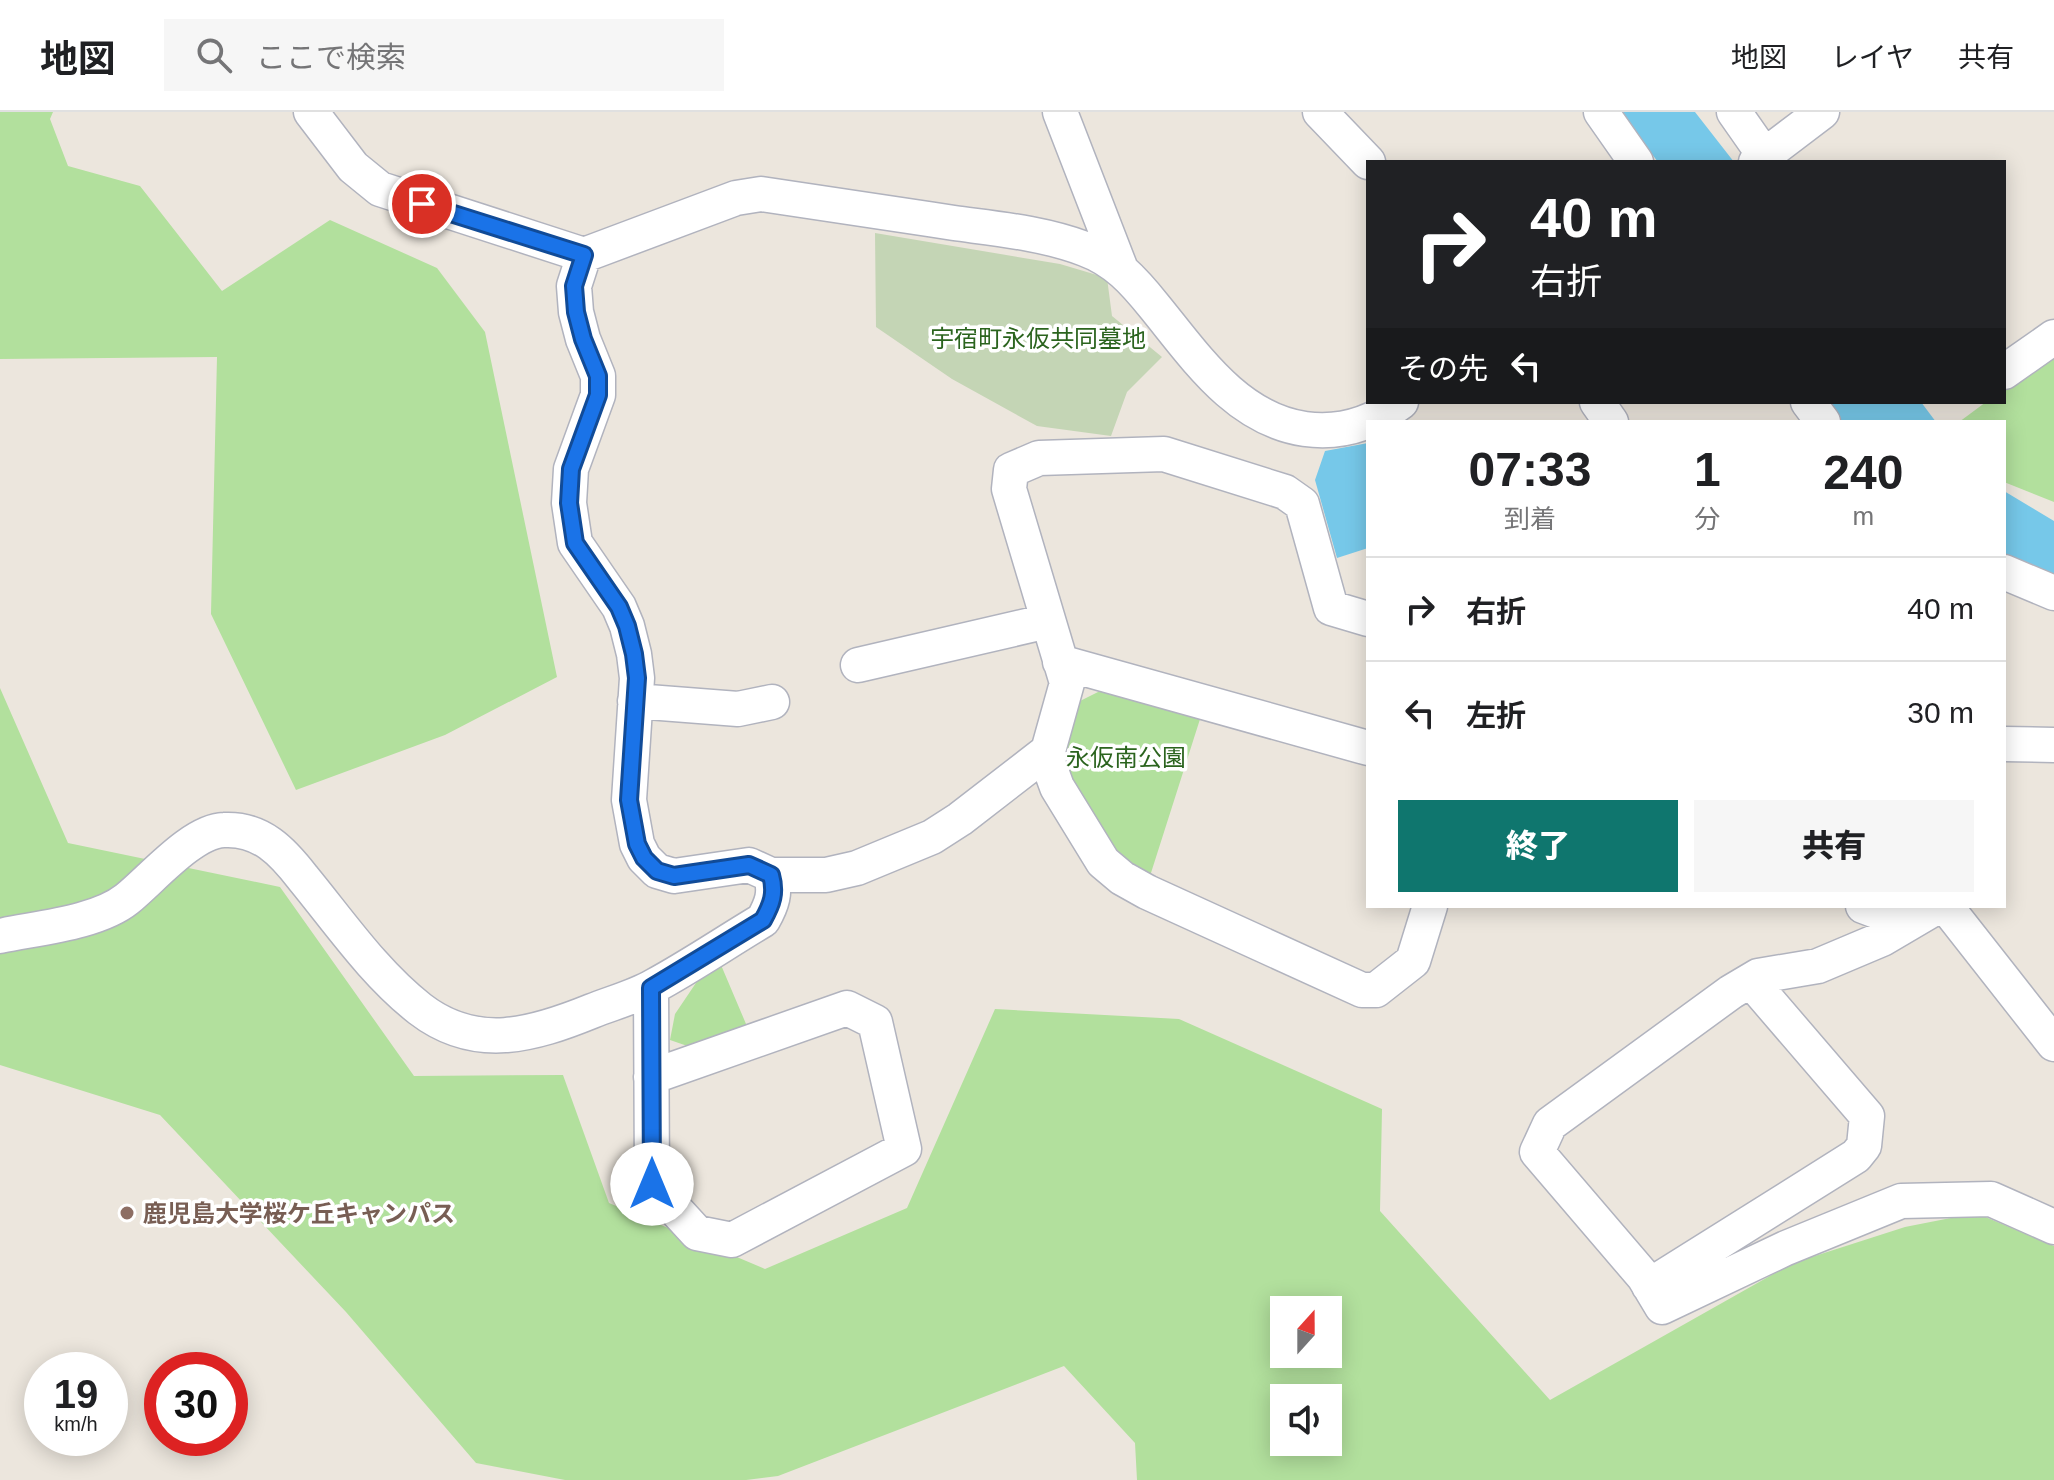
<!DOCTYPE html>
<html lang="ja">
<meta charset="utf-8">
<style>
body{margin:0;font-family:Arial,"Noto Sans JP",sans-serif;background:#f6f6f6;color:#202124;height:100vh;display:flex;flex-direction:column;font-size:30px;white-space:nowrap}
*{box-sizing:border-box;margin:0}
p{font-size:26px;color:#757577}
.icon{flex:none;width:44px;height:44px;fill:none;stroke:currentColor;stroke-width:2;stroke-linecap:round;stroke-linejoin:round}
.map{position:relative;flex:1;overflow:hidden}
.sheet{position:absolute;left:1366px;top:308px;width:640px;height:488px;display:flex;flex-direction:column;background:#fff;border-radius:0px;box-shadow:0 4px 20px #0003}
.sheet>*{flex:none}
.banner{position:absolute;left:1366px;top:48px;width:640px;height:244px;border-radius:0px;box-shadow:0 4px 20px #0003;background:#202124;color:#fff;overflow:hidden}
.needle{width:52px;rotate:21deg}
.controls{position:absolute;left:1270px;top:1184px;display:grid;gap:16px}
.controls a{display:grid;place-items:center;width:72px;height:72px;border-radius:0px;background:#fff;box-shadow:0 4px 20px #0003;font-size:40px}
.speed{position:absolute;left:24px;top:1240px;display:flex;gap:16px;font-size:40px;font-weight:700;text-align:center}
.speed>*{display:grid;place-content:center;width:104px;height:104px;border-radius:50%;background:#fff;box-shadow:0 4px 20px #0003;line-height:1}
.speed small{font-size:20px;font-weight:400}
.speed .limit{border:12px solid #d22;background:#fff;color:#111}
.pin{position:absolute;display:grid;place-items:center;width:68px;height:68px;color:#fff;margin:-34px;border:4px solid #fff;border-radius:50%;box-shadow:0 2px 8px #0007}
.me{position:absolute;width:88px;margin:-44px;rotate:0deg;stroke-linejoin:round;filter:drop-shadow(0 0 6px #0008)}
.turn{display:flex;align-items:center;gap:28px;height:168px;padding:0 32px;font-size:36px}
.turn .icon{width:104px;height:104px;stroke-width:2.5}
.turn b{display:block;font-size:56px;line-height:68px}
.then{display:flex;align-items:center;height:76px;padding:0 32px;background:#0003;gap:16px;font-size:30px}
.eta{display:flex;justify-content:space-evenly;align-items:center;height:136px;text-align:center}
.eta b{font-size:48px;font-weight:800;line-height:56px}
.action{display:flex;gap:16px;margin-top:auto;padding:16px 32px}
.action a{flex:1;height:92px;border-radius:0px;background:#0f766e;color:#fff;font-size:32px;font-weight:800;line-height:92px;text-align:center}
.action a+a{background:#f6f6f6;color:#202124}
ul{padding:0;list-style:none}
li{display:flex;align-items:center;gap:24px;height:104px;padding:0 32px;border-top:2px solid #e0e0e0}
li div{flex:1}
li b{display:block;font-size:30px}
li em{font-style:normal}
header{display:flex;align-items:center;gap:48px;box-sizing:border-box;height:112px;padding:0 40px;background:#fff;border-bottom:2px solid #e0e0e0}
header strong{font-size:38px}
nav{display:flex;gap:44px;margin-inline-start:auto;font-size:28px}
.search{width:560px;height:72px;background:#f6f6f6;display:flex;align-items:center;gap:20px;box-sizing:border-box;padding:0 28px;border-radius:0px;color:#757577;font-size:30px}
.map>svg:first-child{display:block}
</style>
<header>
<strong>地図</strong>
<div class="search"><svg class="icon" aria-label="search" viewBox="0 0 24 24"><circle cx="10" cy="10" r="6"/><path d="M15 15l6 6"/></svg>ここで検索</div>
<nav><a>地図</a><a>レイヤ</a><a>共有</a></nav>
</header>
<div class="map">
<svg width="2054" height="1368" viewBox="0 0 2054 1368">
<rect width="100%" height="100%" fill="#ece6dd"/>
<!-- green -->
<path fill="#b2e09d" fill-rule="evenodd" d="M 0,0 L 53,0 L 50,7 L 68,54 L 140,74 L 222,179 L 330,108 L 437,156 L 485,220 L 557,565 L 445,623 L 296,678 L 211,502 L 217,245 L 0,247 Z
M 2054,239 L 2054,390 L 2004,370 L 2004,310 L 1959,310 L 1986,290 L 2004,290 L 2004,277 Z
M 0,576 L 68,731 L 280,775 L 414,964 L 563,963 L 609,1091 L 765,1157 L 907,1096 L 995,897 L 1179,907 L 1382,997 L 1380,1099 L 1550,1288 L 1793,1151 L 1905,1115 L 1976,1101 L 2054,1134 L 2054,1368 L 1137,1368 L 1135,1331 L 1064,1254 L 778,1364 L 746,1368 L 565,1368 L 476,1351 L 346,1200 L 160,1003 L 0,953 ZM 1284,1198 L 1328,1198 L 1328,1242 L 1284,1242 ZM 1284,1286 L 1328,1286 L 1328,1330 L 1284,1330 Z
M 1102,578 L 1201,604 L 1150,764 L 1122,747 L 1066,658 L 1062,639 L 1076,591 Z
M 721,853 L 749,919 L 699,938 L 670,928 L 675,902 L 702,862 Z"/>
<!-- cemetery -->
<path fill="#c4d5b5" d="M 875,121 L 1060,152 L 1107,166 L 1112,204 L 1162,245 L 1127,280 L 1111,324 L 1037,314 L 952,267 L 876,215 Z"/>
<!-- water -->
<path fill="#76c8e9" d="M 1619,0 L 1695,0 L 1734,50 L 1658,50 Z
M 1822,290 L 1921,290 L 1936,310 L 1837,310 Z
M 1368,331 L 1368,436 L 1337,446 L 1315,368 L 1325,339 Z
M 2004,379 L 2054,409 L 2054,473 L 2004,454 Z"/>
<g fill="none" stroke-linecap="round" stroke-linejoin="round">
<!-- minor casing -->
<g stroke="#b1b3be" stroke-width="37">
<path id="minor" d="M 311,0 L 353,55 L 380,77 L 584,143 L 736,86 L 761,82 C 826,92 890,101 954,111 C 998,117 1043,121 1085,137 C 1115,148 1134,169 1154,194 C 1195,244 1236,307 1305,317 C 1341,322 1372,312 1401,290
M 1060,0 L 1120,155
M 1320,0 L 1368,50
M 1601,0 L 1636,50
M 1734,0 L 1769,50
M 1756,50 L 1822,0
M 2004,260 L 2054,225
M 1597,290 L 1611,310
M 1808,290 L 1823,310
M 2004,460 L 2054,481
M 1368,507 L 1331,496 L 1302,392 L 1285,380 L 1164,342 L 1039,346 L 1011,358 L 1009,377 L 1067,571 L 1048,639 L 1049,653 L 1057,675 L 1103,750 L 1122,766 L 1147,780 L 1362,878 L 1376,878 L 1413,849 L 1430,794
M 1060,550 L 1368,636
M 858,553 L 1048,509
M 635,589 L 738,597 L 772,590
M 2004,632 L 2054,633
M 771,763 L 826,763 L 857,756 L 932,725 L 960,707 L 1048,639
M 1863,794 L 1908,811
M 0,824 C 37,816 97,811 127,787 C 152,767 192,719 224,718 C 261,716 283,740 303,766 C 340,811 374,861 420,897 C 476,940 533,923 592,899 C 612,891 635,885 654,874 C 691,854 726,830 763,808 C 772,792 776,781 771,763 L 749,753 L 674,764 L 657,759 L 644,746 L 637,732 L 629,688 L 637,566 L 634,542 L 627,514 L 619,495 L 575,431 L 569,391 L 571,357 L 598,283 L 598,264 L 583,227 L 576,200 L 574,174 L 584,143
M 651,876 L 652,1072 L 697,1121 L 732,1128 L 904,1037 L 875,910 L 847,896 L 651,965
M 2054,932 L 1948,797 L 1933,797 L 1882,827 L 1818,854 L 1758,864 L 1731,880 L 1550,1012 L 1537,1040 L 1644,1165 L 1662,1195 L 1786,1136 L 1901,1089 L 1991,1087 L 2054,1115
M 1649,1174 L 1856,1044 L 1864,1034 L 1867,1004 L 1751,869"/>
</g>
<!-- minor -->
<use href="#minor" stroke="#fff" stroke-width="34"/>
</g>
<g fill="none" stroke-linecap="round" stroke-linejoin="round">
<!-- route casing -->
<g stroke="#114b97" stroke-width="20">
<path id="route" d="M 422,92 L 584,143 L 574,174 L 576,200 L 583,227 L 598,264 L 598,283 L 571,357 L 569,391 L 575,431 L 619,495 L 627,514 L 634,542 L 637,566 L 629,688 L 637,732 L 644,746 L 657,759 L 674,764 L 749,753 L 771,763 C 776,781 772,792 763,808 L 651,876 L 652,1072"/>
</g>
<!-- route -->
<use href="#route" stroke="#1a73e8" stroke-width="14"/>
</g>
<!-- markers -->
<circle fill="#8d6e63" stroke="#fff" stroke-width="3" cx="127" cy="1101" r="8"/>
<g text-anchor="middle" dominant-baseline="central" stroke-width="7" stroke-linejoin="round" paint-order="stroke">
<!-- park labels -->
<g font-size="24" fill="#2b641e" stroke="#fff">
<text x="1038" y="226">宇宿町永仮共同墓地</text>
<text x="1126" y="645">永仮南公園</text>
</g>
<!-- education labels -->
<g font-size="24" font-weight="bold" fill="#785e54" stroke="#fff" text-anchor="start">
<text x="143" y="1101">鹿児島大学桜ケ丘キャンパス</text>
</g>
</g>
</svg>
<div class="controls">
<a><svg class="needle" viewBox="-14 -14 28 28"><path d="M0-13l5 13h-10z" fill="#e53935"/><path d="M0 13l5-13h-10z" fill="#757577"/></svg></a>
<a><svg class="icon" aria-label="sound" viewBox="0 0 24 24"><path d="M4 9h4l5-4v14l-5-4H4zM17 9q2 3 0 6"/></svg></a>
</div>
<div class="speed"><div>19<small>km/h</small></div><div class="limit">30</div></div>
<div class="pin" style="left:422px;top:92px;background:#d93025"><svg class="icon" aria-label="arrive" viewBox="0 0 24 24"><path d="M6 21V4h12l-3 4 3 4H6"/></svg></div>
<svg class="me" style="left:652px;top:1072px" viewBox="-20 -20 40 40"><circle r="19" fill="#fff"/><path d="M0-13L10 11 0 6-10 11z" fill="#1a73e8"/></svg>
<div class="banner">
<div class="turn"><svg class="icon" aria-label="right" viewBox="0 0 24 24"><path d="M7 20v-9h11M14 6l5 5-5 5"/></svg><div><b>40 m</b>右折</div></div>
<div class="then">その先<svg class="icon" aria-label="left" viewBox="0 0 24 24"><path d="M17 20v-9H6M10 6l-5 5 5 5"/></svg></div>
</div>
<section class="sheet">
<div class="eta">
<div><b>07:33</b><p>到着</p></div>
<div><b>1</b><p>分</p></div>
<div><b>240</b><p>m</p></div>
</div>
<ul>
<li><svg class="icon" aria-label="right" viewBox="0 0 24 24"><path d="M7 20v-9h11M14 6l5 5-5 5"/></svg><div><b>右折</b></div><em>40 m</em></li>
<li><svg class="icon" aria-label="left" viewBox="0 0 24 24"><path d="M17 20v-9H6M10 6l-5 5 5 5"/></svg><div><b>左折</b></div><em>30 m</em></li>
</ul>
<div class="action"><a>終了</a><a>共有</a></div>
</section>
</div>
